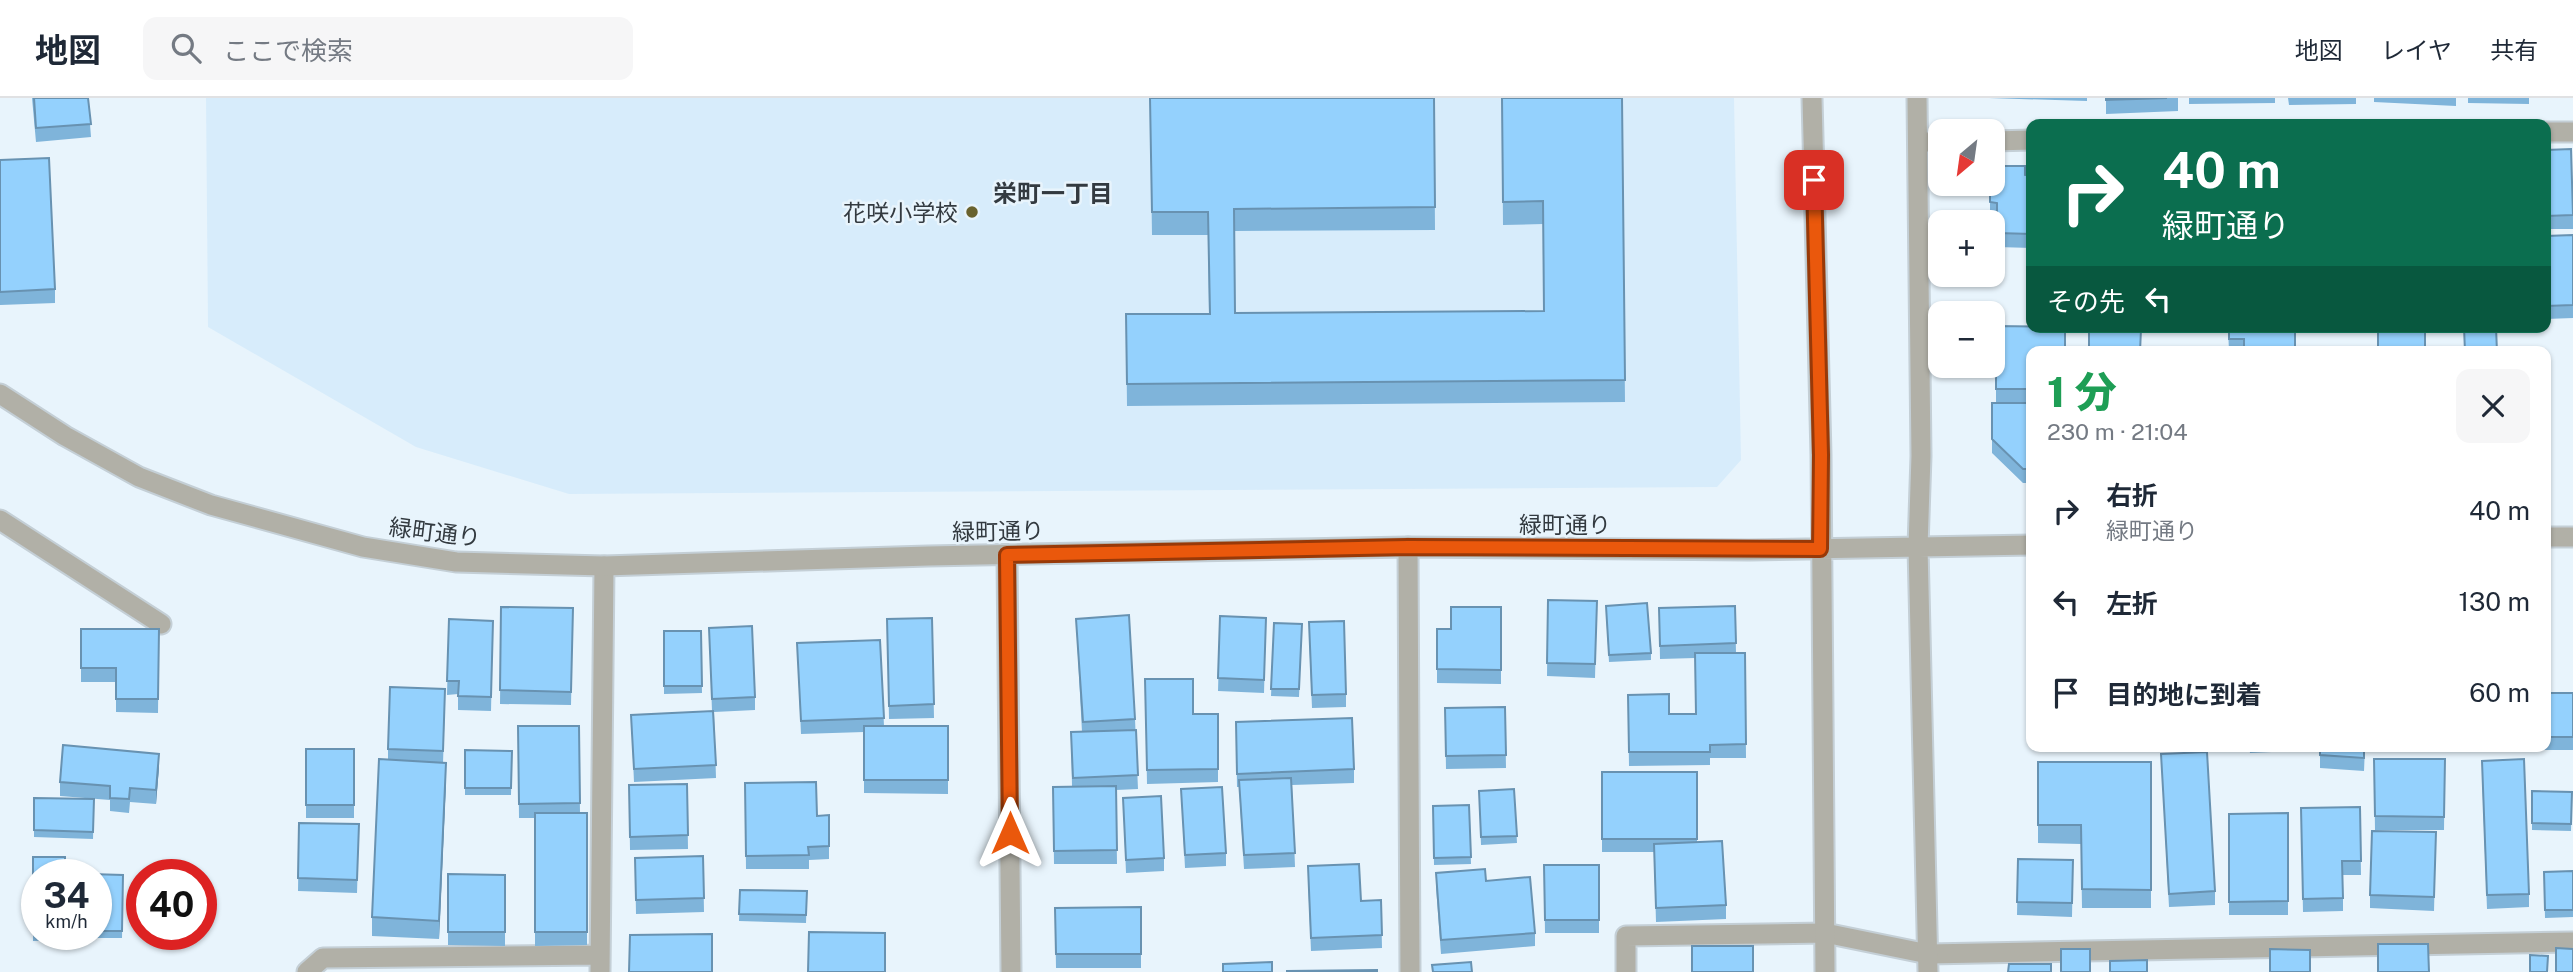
<!DOCTYPE html>
<html lang="ja">
<meta charset="utf-8">
<style>
body{margin:0;font-family:"Public Sans","Noto Sans JP",sans-serif;background:#f6f6f7;color:#1f2937;height:100vh;display:flex;flex-direction:column;font-size:26px;white-space:nowrap}
*{box-sizing:border-box;margin:0}
p{font-size:23px;color:#747a83}
.icon{flex:none;width:38px;height:38px;fill:none;stroke:currentColor;stroke-width:2;stroke-linecap:round;stroke-linejoin:round}
.map{position:relative;flex:1;overflow:hidden}
.sheet{position:absolute;left:2026px;top:248px;width:525px;height:406px;display:flex;flex-direction:column;background:#fff;border-radius:14px;box-shadow:0 2px 5px #0004}
.sheet>*{flex:none}
.top-card{position:absolute;left:2026px;top:21px;width:525px;height:214px;border-radius:14px;box-shadow:0 2px 5px #0004;background:#0b6e4f;color:#fff;overflow:hidden}
.needle{width:46px;rotate:209deg}
.controls{position:absolute;left:1928px;top:21px;display:grid;gap:14px}
.controls a{display:grid;place-items:center;width:77px;height:77px;border-radius:14px;background:#fff;box-shadow:0 2px 5px #0004;font-size:35px}
.speed{position:absolute;left:21px;top:761px;display:flex;gap:14px;font-size:35px;font-weight:700;text-align:center}
.speed>*{display:grid;place-content:center;width:91px;height:91px;border-radius:50%;background:#fff;box-shadow:0 2px 5px #0004;line-height:1}
.speed small{font-size:18px;font-weight:400}
.speed .limit{border:10px solid #d22;background:#fff;color:#111}
.pin{position:absolute;display:grid;place-items:center;width:60px;height:60px;color:#fff;margin:-30px;border-radius:14px;box-shadow:0 4px 10px #0006}
.me{position:absolute;width:77px;margin:-38px;rotate:0deg;stroke-linejoin:round;filter:drop-shadow(0 0 5px #0008)}
.turn{display:flex;align-items:center;gap:24px;height:147px;padding:0 21px;font-size:32px}
.turn .icon{width:91px;height:91px;stroke-width:2.5}
.turn b{display:block;font-size:49px;line-height:60px}
.then{display:flex;align-items:center;height:66px;padding:0 21px;background:#0003;gap:14px;font-size:26px}
.round{display:grid;place-items:center;flex:none;width:74px;height:74px;border-radius:14px;background:#f6f6f7}
.summary{display:flex;align-items:center;justify-content:space-between;height:119px;padding:0 21px}
h1{font-size:42px;font-weight:800;line-height:52px;color:#1e9e55}
ul{padding:0;list-style:none}
li{display:flex;align-items:center;gap:21px;height:91px;padding:0 21px}
li div{flex:1}
li b{display:block;font-size:26px}
li em{font-style:normal}
header{display:flex;align-items:center;gap:42px;box-sizing:border-box;height:98px;padding:0 35px;background:#fff;border-bottom:2px solid #e0e1e3}
header strong{font-size:33px}
nav{display:flex;gap:38px;margin-inline-start:auto;font-size:24px}
.search{width:490px;height:63px;background:#f6f6f7;display:flex;align-items:center;gap:18px;box-sizing:border-box;padding:0 24px;border-radius:14px;color:#747a83;font-size:26px}
.map>svg:first-child{display:block}
</style>
<header>
<strong>地図</strong>
<div class="search"><svg class="icon" aria-label="search" viewBox="0 0 24 24"><circle cx="10" cy="10" r="6"/><path d="M15 15l6 6"/></svg>ここで検索</div>
<nav><a>地図</a><a>レイヤ</a><a>共有</a></nav>
</header>
<div class="map">
<svg width="2573" height="874" viewBox="0 0 2573 874">
<rect width="100%" height="100%" fill="#e8f4fc"/>
<!-- built -->
<path fill="#d7ecfb" d="M 206,0 L 1734,0 L 1741,362 L 1717,389 L 569,396 L 416,349 L 208,229 Z"/>
<g fill="none" stroke-linecap="round" stroke-linejoin="round">
<!-- service casing -->
<g stroke="#c4cfd6" stroke-width="23">
<path id="service" d="M 0,422 L 161,526
M 1626,874 L 1626,838 L 1825,835 L 1928,856 L 2573,844"/>
</g>
<!-- minor casing -->
<g stroke="#c4cfd6" stroke-width="23">
<path id="minor" d="M 2546,34 L 2573,34
M 1993,43 L 2032,42
M 1918,44 L 1941,44
M 1408,449 L 1410,874
M 307,874 L 323,860 L 599,857
M 600,874 L 604,468"/>
</g>
<!-- tertiary casing -->
<g stroke="#c4cfd6" stroke-width="23">
<path id="tertiary" d="M 1812,0 L 1821,357 L 1825,874
M 1917,0 L 1921,358 L 1918,449 L 1928,874
M 0,296 L 65,338 L 139,379 L 211,407 L 363,449 L 456,464 L 604,468 L 928,458 L 1408,449 L 1749,452 L 2032,447
M 2546,439 L 2573,439
M 1007,458 L 1011,874"/>
</g>
<!-- service -->
<use href="#service" stroke="#b1b0a7" stroke-width="19"/>
<!-- minor -->
<use href="#minor" stroke="#b1b0a7" stroke-width="19"/>
<!-- tertiary -->
<use href="#tertiary" stroke="#b1b0a7" stroke-width="19"/>
</g>
<!-- wall -->
<path fill="#7fb4da" d="M 32,0 L 88,0 L 91,39 L 36,44 Z
M 1150,0 L 1434,0 L 1435,132 L 1234,133 L 1235,215 L 1544,213 L 1543,126 L 1503,127 L 1502,0 L 1622,0 L 1625,304 L 1127,308 L 1126,216 L 1209,216 L 1208,137 L 1152,137 Z
M 1989,0 L 2087,0 L 2087,3 Z
M 2106,0 L 2178,0 L 2178,13 L 2106,16 Z
M 2189,0 L 2275,0 L 2275,5 L 2189,6 Z
M 2288,0 L 2356,0 L 2356,6 L 2289,7 Z
M 2374,0 L 2456,0 L 2456,8 L 2374,4 Z
M 2468,0 L 2529,0 L 2529,6 L 2468,5 Z
M 2546,52 L 2573,117 L 2573,131 L 2546,131 Z
M 0,62 L 55,191 L 55,205 L 0,207 Z
M 2025,77 L 2032,78 L 2032,150 L 1997,149 L 1997,118 L 1990,118 L 1990,86 Z
M 2573,137 L 2573,220 L 2546,221 L 2546,138 Z
M 1996,228 L 2032,254 L 2032,304 L 1996,304 Z
M 2228,229 L 2295,254 L 2229,254 Z
M 1992,305 L 2032,305 L 2032,385 L 2023,385 L 1992,355 Z
M 1548,502 L 1597,503 L 1595,580 L 1547,578 Z
M 1735,508 L 1736,555 L 1745,555 L 1746,660 L 1710,660 L 1710,667 L 1629,668 L 1628,597 L 1669,616 L 1695,616 L 1695,560 L 1660,561 L 1659,510 Z
M 501,509 L 573,510 L 571,607 L 500,606 Z
M 1501,509 L 1501,586 L 1437,585 L 1437,531 L 1451,531 Z
M 1606,515 L 1651,555 L 1651,562 L 1609,564 Z
M 1220,518 L 1266,520 L 1264,595 L 1218,593 Z
M 932,520 L 934,620 L 889,621 L 887,521 Z
M 449,521 L 493,523 L 491,613 L 458,612 L 458,596 L 447,597 Z
M 1076,521 L 1135,621 L 1138,691 L 1116,692 L 1117,766 L 1054,766 L 1053,689 L 1072,688 L 1071,634 L 1082,634 Z
M 1274,525 L 1302,526 L 1299,599 L 1271,598 Z
M 709,530 L 755,599 L 755,612 L 714,614 L 716,680 L 634,684 L 631,617 L 712,613 Z
M 81,531 L 159,531 L 158,615 L 116,614 L 116,584 L 81,584 Z
M 664,533 L 701,533 L 702,595 L 664,596 Z
M 1309,537 L 1346,596 L 1346,609 L 1312,610 Z
M 880,542 L 884,628 L 948,628 L 948,696 L 864,695 L 864,634 L 801,636 L 797,545 Z
M 1145,581 L 1193,616 L 1218,616 L 1218,684 L 1147,686 Z
M 2546,595 L 2573,595 L 2573,652 L 2531,652 L 2531,649 L 2546,649 Z
M 445,605 L 443,665 L 446,683 L 439,841 L 372,838 L 372,819 L 388,662 L 388,651 Z
M 1505,609 L 1506,670 L 1446,671 L 1445,610 Z
M 1236,624 L 1354,671 L 1354,685 L 1292,687 L 1295,769 L 1244,771 L 1239,689 L 1237,689 Z
M 518,628 L 579,628 L 580,715 L 587,715 L 587,847 L 535,848 L 535,720 L 519,720 Z
M 2249,649 L 2311,649 L 2311,652 L 2250,655 Z
M 2320,649 L 2365,649 L 2364,673 L 2320,670 Z
M 306,651 L 354,651 L 354,720 L 306,720 Z
M 465,652 L 512,653 L 511,697 L 465,697 Z
M 2161,656 L 2215,793 L 2215,807 L 2169,809 Z
M 2374,661 L 2445,661 L 2444,732 L 2375,732 Z
M 2038,664 L 2151,664 L 2151,810 L 2082,810 L 2081,746 L 2038,745 Z
M 159,669 L 156,706 L 130,704 L 129,715 L 110,713 L 110,702 L 60,698 L 60,684 Z
M 1602,674 L 1697,674 L 1697,744 L 1726,807 L 1726,821 L 1656,824 L 1654,754 L 1602,754 Z
M 2482,676 L 2529,796 L 2529,809 L 2487,811 Z
M 745,685 L 817,718 L 829,717 L 829,761 L 809,762 L 809,771 L 746,771 Z
M 687,686 L 688,751 L 630,752 L 629,687 Z
M 1181,691 L 1226,755 L 1226,768 L 1185,770 Z
M 1514,691 L 1517,745 L 1481,747 L 1479,693 Z
M 2532,693 L 2572,694 L 2571,733 L 2532,732 Z
M 34,700 L 94,701 L 93,741 L 34,739 Z
M 1123,700 L 1164,760 L 1164,773 L 1126,775 Z
M 1469,707 L 1471,766 L 1434,767 L 1433,708 Z
M 2360,709 L 2361,777 L 2343,777 L 2343,813 L 2303,814 L 2301,710 Z
M 2288,715 L 2288,817 L 2229,817 L 2229,716 Z
M 299,725 L 359,726 L 357,795 L 298,793 Z
M 2436,734 L 2434,813 L 2370,810 L 2370,797 Z
M 703,758 L 704,814 L 636,816 L 635,760 Z
M 33,759 L 37,777 L 37,836 L 66,836 L 66,842 L 33,843 Z
M 2018,761 L 2073,762 L 2072,819 L 2017,817 Z
M 1544,767 L 1599,767 L 1599,835 L 1545,835 Z
M 2573,773 L 2573,819 L 2545,820 L 2544,774 Z
M 1436,775 L 1486,783 L 1535,835 L 1535,848 L 1441,856 L 1436,789 Z
M 448,776 L 505,777 L 505,848 L 448,847 Z
M 96,777 L 123,777 L 122,840 L 89,840 L 89,836 L 96,836 Z
M 1308,782 L 1361,803 L 1381,802 L 1382,850 L 1311,853 Z
M 740,792 L 807,793 L 806,825 L 739,823 Z
M 1141,809 L 1141,870 L 1056,870 L 1055,810 Z"/>
<!-- shaded-wall -->
<path fill="#6892b1" d="M 159,656 L 159,669 L 156,706 L 156,692 Z
M 446,665 L 446,683 L 439,841 L 439,823 Z"/>
<!-- building -->
<path fill="#94d1fd" stroke="#6892b1" stroke-width="2" d="M 34,0 L 88,0 L 91,26 L 36,30 Z
M 1150,0 L 1434,0 L 1435,109 L 1234,111 L 1235,215 L 1544,213 L 1543,103 L 1503,104 L 1502,0 L 1622,0 L 1625,282 L 1127,286 L 1126,216 L 1210,216 L 1208,114 L 1152,114 Z
M 2106,0 L 2167,0 L 2106,2 Z
M 2571,51 L 2573,117 L 2546,118 L 2546,52 Z
M 49,60 L 55,191 L 0,194 L 0,62 Z
M 1993,68 L 2025,68 L 2025,77 L 2032,78 L 2032,136 L 1997,135 L 1997,105 L 1990,104 L 1990,86 L 1993,86 Z
M 2573,137 L 2573,207 L 2546,208 L 2546,138 Z
M 1996,228 L 2065,229 L 2065,254 L 2032,254 L 2032,291 L 1996,291 Z
M 2229,229 L 2295,229 L 2295,254 L 2244,254 L 2244,241 L 2229,241 Z
M 2378,229 L 2425,229 L 2425,254 L 2378,254 Z
M 2464,229 L 2496,229 L 2497,254 L 2465,254 Z
M 2089,230 L 2141,231 L 2140,254 L 2089,254 Z
M 1992,305 L 2032,305 L 2032,371 L 2023,371 L 1992,341 Z
M 2546,487 L 2547,487 L 2548,536 L 2546,536 Z
M 1548,502 L 1597,503 L 1595,566 L 1547,565 Z
M 1647,505 L 1651,555 L 1609,557 L 1606,508 Z
M 1735,508 L 1736,545 L 1660,548 L 1659,510 Z
M 501,509 L 573,510 L 571,594 L 500,592 Z
M 1451,509 L 1501,509 L 1501,572 L 1437,571 L 1437,531 L 1451,531 Z
M 1129,517 L 1135,621 L 1083,624 L 1076,521 Z
M 1220,518 L 1266,520 L 1264,582 L 1218,580 Z
M 932,520 L 934,606 L 889,608 L 887,521 Z
M 449,521 L 493,523 L 491,599 L 458,598 L 459,583 L 447,583 Z
M 1344,523 L 1346,596 L 1312,597 L 1309,524 Z
M 1274,525 L 1302,526 L 1299,591 L 1271,591 Z
M 752,528 L 755,599 L 712,601 L 709,530 Z
M 81,531 L 159,531 L 158,601 L 116,601 L 116,570 L 81,570 Z
M 664,533 L 701,533 L 702,588 L 664,588 Z
M 880,542 L 884,620 L 801,623 L 797,545 Z
M 1695,555 L 1745,555 L 1746,646 L 1710,647 L 1710,654 L 1629,654 L 1628,597 L 1669,596 L 1669,616 L 1696,616 Z
M 1145,581 L 1193,581 L 1193,616 L 1218,616 L 1218,671 L 1147,672 Z
M 390,589 L 445,591 L 443,653 L 388,651 Z
M 2546,595 L 2573,595 L 2573,639 L 2546,639 Z
M 1505,609 L 1506,657 L 1446,658 L 1445,610 Z
M 713,613 L 716,667 L 634,671 L 631,617 Z
M 1352,620 L 1354,671 L 1237,676 L 1236,624 Z
M 518,628 L 579,628 L 580,705 L 519,706 Z
M 864,628 L 948,628 L 948,682 L 864,682 Z
M 1136,632 L 1138,677 L 1073,680 L 1071,634 Z
M 63,647 L 159,656 L 156,692 L 130,690 L 129,701 L 110,700 L 110,688 L 60,684 Z
M 2320,649 L 2364,649 L 2364,660 L 2320,657 Z
M 306,651 L 354,651 L 354,707 L 306,707 Z
M 465,652 L 512,653 L 511,690 L 465,690 Z
M 2207,654 L 2215,793 L 2169,796 L 2161,656 Z
M 379,661 L 446,665 L 439,823 L 372,819 Z
M 2374,661 L 2445,661 L 2444,719 L 2375,718 Z
M 2524,661 L 2529,796 L 2487,797 L 2482,663 Z
M 2038,664 L 2151,664 L 2151,792 L 2082,791 L 2081,727 L 2038,727 Z
M 1602,674 L 1697,674 L 1697,741 L 1602,741 Z
M 1291,680 L 1295,755 L 1244,757 L 1239,682 Z
M 816,684 L 817,718 L 829,717 L 829,748 L 808,749 L 809,757 L 746,758 L 745,685 Z
M 687,686 L 688,737 L 630,739 L 629,687 Z
M 1116,688 L 1117,752 L 1054,753 L 1053,689 Z
M 1222,689 L 1226,755 L 1185,757 L 1181,691 Z
M 1514,691 L 1517,738 L 1481,739 L 1479,693 Z
M 2532,693 L 2572,694 L 2571,726 L 2532,725 Z
M 1161,698 L 1164,760 L 1126,762 L 1123,700 Z
M 34,700 L 94,701 L 93,734 L 34,732 Z
M 1469,707 L 1471,759 L 1434,760 L 1433,708 Z
M 2360,709 L 2361,763 L 2342,763 L 2343,800 L 2303,801 L 2301,710 Z
M 535,715 L 587,715 L 587,834 L 535,834 Z
M 2288,715 L 2288,803 L 2229,804 L 2229,716 Z
M 299,725 L 359,726 L 357,782 L 298,780 Z
M 2372,733 L 2436,734 L 2434,799 L 2370,797 Z
M 1722,743 L 1726,807 L 1656,810 L 1654,746 Z
M 703,758 L 704,800 L 636,802 L 635,760 Z
M 33,759 L 65,759 L 65,777 L 37,777 L 37,830 L 33,830 Z
M 2018,761 L 2073,762 L 2072,805 L 2017,804 Z
M 1359,766 L 1361,803 L 1381,802 L 1382,837 L 1311,840 L 1308,768 Z
M 1544,767 L 1599,767 L 1599,822 L 1545,822 Z
M 1485,771 L 1486,783 L 1530,779 L 1535,835 L 1441,842 L 1436,775 Z
M 2573,773 L 2573,812 L 2545,812 L 2544,774 Z
M 90,776 L 123,777 L 122,833 L 96,833 L 96,777 L 90,777 Z
M 448,776 L 505,777 L 505,834 L 448,834 Z
M 740,792 L 807,793 L 806,817 L 739,816 Z
M 1141,809 L 1141,856 L 1056,856 L 1055,810 Z
M 809,834 L 885,835 L 885,874 L 808,874 Z
M 712,836 L 712,874 L 629,874 L 630,837 Z
M 2378,846 L 2428,846 L 2429,874 L 2378,874 Z
M 1692,848 L 1753,848 L 1753,874 L 1692,874 Z
M 2556,850 L 2573,851 L 2573,874 L 2556,874 Z
M 2061,851 L 2090,851 L 2090,874 L 2061,874 Z
M 2270,851 L 2310,852 L 2310,874 L 2270,874 Z
M 2530,857 L 2548,858 L 2547,874 L 2530,874 Z
M 2147,862 L 2147,874 L 2110,874 L 2110,863 Z
M 1272,864 L 1272,874 L 1223,874 L 1223,866 Z
M 1471,864 L 1472,874 L 1433,874 L 1432,867 Z
M 2009,866 L 2051,866 L 2051,874 L 2008,874 Z
M 1377,872 L 1377,874 L 1287,874 L 1287,873 Z"/>
<g fill="none" stroke-linecap="round" stroke-linejoin="round">
<!-- route casing -->
<g stroke="#983908" stroke-width="18">
<path id="route" d="M 1010,735 L 1007,457 L 1408,449 L 1820,451 L 1821,357 L 1814,82"/>
</g>
<!-- route -->
<use href="#route" stroke="#ea580c" stroke-width="12"/>
</g>
<!-- markers -->
<circle fill="#69622e" stroke="#e8f4fc" stroke-width="2.5" cx="972" cy="114" r="7"/>
<g text-anchor="middle" dominant-baseline="central" stroke-width="5" stroke-linejoin="round" paint-order="stroke">
<!-- poi labels -->
<g font-size="23" fill="#333a40" stroke="#e8f4fc" text-anchor="end">
<text x="958" y="114">花咲小学校</text>
</g>
<!-- street labels -->
<g font-size="23" fill="#333a40" stroke="#e8f4fc">
<text x="1565" y="426">緑町通り</text>
<text transform="translate(998 433) rotate(-1)">緑町通り</text>
<text transform="translate(435 434) rotate(7)">緑町通り</text>
</g>
<!-- neighbourhood labels -->
<g font-size="24" font-weight="bold" fill="#333a40" stroke="#e8f4fc">
<text x="1053" y="95">栄町一丁目</text>
</g>
</g>
</svg>
<div class="controls">
<a><svg class="needle" viewBox="-14 -14 28 28"><path d="M0-13l5 13h-10z" fill="#e53935"/><path d="M0 13l5-13h-10z" fill="#747a83"/></svg></a>
<a>+</a>
<a>−</a>
</div>
<div class="speed"><div>34<small>km/h</small></div><div class="limit">40</div></div>
<div class="pin" style="left:1814px;top:82px;background:#d93025"><svg class="icon" aria-label="arrive" viewBox="0 0 24 24"><path d="M6 21V4h12l-3 4 3 4H6"/></svg></div>
<svg class="me" style="left:1010px;top:735px" viewBox="-20 -20 40 40"><path d="M0-17L14 15 0 8-14 15z" fill="#ea580c" stroke="#fff" stroke-width="4"/></svg>
<div class="top-card">
<div class="turn"><svg class="icon" aria-label="right" viewBox="0 0 24 24"><path d="M7 20v-9h11M14 6l5 5-5 5"/></svg><div><b>40 m</b>緑町通り</div></div>
<div class="then">その先<svg class="icon" aria-label="left" viewBox="0 0 24 24"><path d="M17 20v-9H6M10 6l-5 5 5 5"/></svg></div>
</div>
<section class="sheet">
<div class="summary"><div><h1>1 分</h1><p>230 m · 21:04</p></div><a class="round"><svg class="icon" aria-label="close" viewBox="0 0 24 24"><path d="M6 6l12 12M18 6L6 18"/></svg></a></div>
<ul>
<li><svg class="icon" aria-label="right" viewBox="0 0 24 24"><path d="M7 20v-9h11M14 6l5 5-5 5"/></svg><div><b>右折</b><p>緑町通り</p></div><em>40 m</em></li>
<li><svg class="icon" aria-label="left" viewBox="0 0 24 24"><path d="M17 20v-9H6M10 6l-5 5 5 5"/></svg><div><b>左折</b></div><em>130 m</em></li>
<li><svg class="icon" aria-label="arrive" viewBox="0 0 24 24"><path d="M6 21V4h12l-3 4 3 4H6"/></svg><div><b>目的地に到着</b></div><em>60 m</em></li>
</ul>
</section>
</div>
